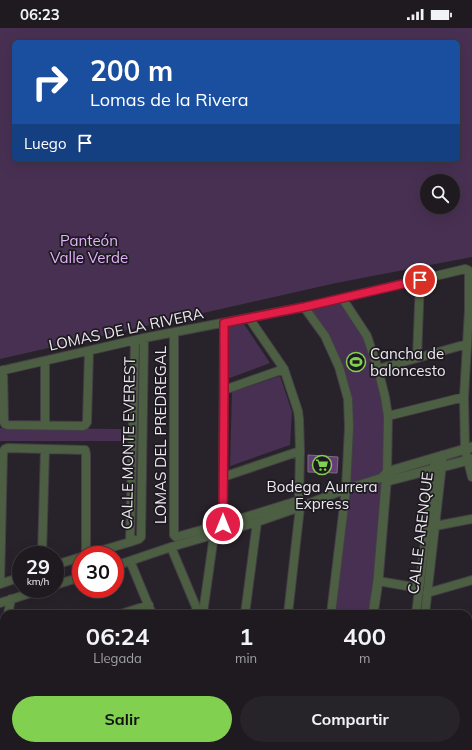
<!DOCTYPE html>
<html lang="es">
<meta charset="utf-8">
<style>
body{margin:0;font-family:Mulish,sans-serif;background:#262329;color:#f1f3f6;height:100vh;display:flex;flex-direction:column;font-size:15px;white-space:nowrap}
*{box-sizing:border-box;margin:0}
p{font-size:13px;color:#a1a1a5}
.icon{flex:none;width:22px;height:22px;fill:none;stroke:currentColor;stroke-width:2;stroke-linecap:round;stroke-linejoin:round}
.map{position:relative;flex:1;overflow:hidden}
.panel{position:absolute;left:0px;top:582px;width:472px;height:140px;display:flex;flex-direction:column;background:#1e1a20;border-radius:12px 12px 0 0;box-shadow:0 4px 16px #0002,0 0 0 1px #3c383e}
.panel>*{flex:none}
.hud{position:absolute;left:12px;top:12px;width:448px;height:122px;border-radius:6px;box-shadow:0 4px 16px #0002,0 0 0 1px #3c383e;background:#1a4fa0;color:#fff;overflow:hidden}
.fabs{position:absolute;left:420px;top:146px;display:grid;gap:8px}
.fabs a{display:grid;place-items:center;width:40px;height:40px;border-radius:50%;background:#1e1a20;box-shadow:0 4px 16px #0002,0 0 0 1px #3c383e;font-size:20px}
.speed{position:absolute;left:12px;top:518px;display:flex;gap:8px;font-size:20px;font-weight:700;text-align:center}
.speed>*{display:grid;place-content:center;width:52px;height:52px;border-radius:50%;background:#1e1a20;box-shadow:0 4px 16px #0002,0 0 0 1px #3c383e;line-height:1}
.speed small{font-size:10px;font-weight:400}
.speed .limit{border:6px solid #d22;background:#fff;color:#111}
.pin{position:absolute;display:grid;place-items:center;width:34px;height:34px;color:#fff;margin:-17px;border:2px solid #fff;border-radius:50%;box-shadow:0 1px 4px #0007}
.me{position:absolute;width:44px;margin:-22px;rotate:0deg;stroke-linejoin:round;filter:drop-shadow(0 0 3px #0008)}
.turn{display:flex;align-items:center;gap:14px;height:84px;padding:0 12px;font-size:18px}
.turn .icon{width:52px;height:52px;stroke-width:2.5}
.turn b{display:block;font-size:28px;line-height:34px}
.then{display:flex;align-items:center;height:38px;padding:0 12px;background:#0003;gap:8px;font-size:15px}
.eta{display:flex;justify-content:space-evenly;align-items:center;height:68px;text-align:center}
.eta b{font-size:24px;font-weight:700;line-height:28px}
.button{display:flex;gap:8px;margin-top:auto;padding:8px 12px}
.button a{flex:1;height:46px;border-radius:24px;background:#81d050;color:#111;font-size:16px;font-weight:700;line-height:46px;text-align:center}
.button a+a{background:#262329;color:#f1f3f6}
.status{display:flex;justify-content:space-between;align-items:center;height:28px;padding:0 20px;background:#1e1a20;direction:ltr}
.status svg{height:11px;fill:currentColor}
.map>svg:first-child{display:block}
</style>
<div class="status"><b>06:23</b><svg viewBox="0 0 49 12"><path d="M0 12V9h3v3zM5 12V6h3v6zM10 12V3h3v9zM15 12V0h3v12zM26 1h20v11H26zM47 4h2v5h-2z"/></svg></div>
<div class="map">
<svg width="472" height="722" viewBox="0 0 472 722">
<rect width="100%" height="100%" fill="#28232a"/>
<!-- built -->
<path fill="#352d39" d="M 47,718 L 152,718 L 153,722 L 48,722 Z"/>
<!-- green -->
<path fill="#483052" fill-rule="evenodd" d="M 0,0 L 472,0 L 472,229 L 336,255 L 0,331 ZM 14,14 L 458,14 L 458,132 L 14,132 ZM 427,153 L 453,153 L 453,179 L 427,179 Z
M 342,270 L 360,297 L 388,388 L 387,453 L 373,586 L 331,586 L 349,399 L 339,339 L 304,279 Z
M 242,293 L 270,335 L 227,351 L 226,298 Z
M 280,348 L 292,384 L 290,417 L 230,438 L 232,364 Z
M 0,400 L 121,401 L 121,413 L 0,413 Z
M 316,718 L 357,718 L 357,722 L 316,722 Z"/>
<!-- building -->
<path fill="#663c79" stroke="#77717a" d="M 308,427 L 338,429 L 337,445 L 308,444 Z"/>
<g fill="none" stroke-linecap="round" stroke-linejoin="round">
<!-- minor casing -->
<g stroke="#433f45" stroke-width="10">
<path id="minor" d="M 304,279 L 325,308 L 339,339 L 348,371 L 349,399 L 346,461 L 331,586
M 174,305 L 174,507 L 176,509 L 223,496 L 297,473 L 299,471 L 300,423 L 299,391 L 298,383 L 284,341 L 249,290
M 417,330 L 420,252
M 378,341 L 467,316
M 3,342 L 4,394 L 5,396 L 8,397 L 83,398 L 85,397 L 87,394 L 89,323
M 0,343 L 144,310 L 304,279 L 465,241 L 468,242 L 469,246 L 469,282 L 464,369 L 465,421 L 472,449
M 224,362 L 284,341
M 388,388 L 464,369
M 45,397 L 45,333
M 223,449 L 300,423
M 223,496 L 224,295
M 435,498 L 472,491
M 130,514 L 135,313
M 171,519 L 199,586
M 42,527 L 45,421
M 130,533 L 152,586
M 55,537 L 81,529
M 115,538 L 171,519 L 257,494 L 300,479 L 346,461 L 381,450 L 387,444 L 388,388 L 385,369 L 378,341 L 367,308 L 342,270
M 378,553 L 419,560
M 0,556 L 3,424 L 5,421 L 8,420 L 85,422 L 86,426 L 86,527 L 130,514 L 139,511 L 141,509 L 144,310
M 0,556 L 21,549
M 55,557 L 81,549
M 427,565 L 472,552
M 0,575 L 43,561
M 203,585 L 214,507
M 8,586 L 11,571
M 121,586 L 149,577
M 245,586 L 257,494
M 288,586 L 300,479
M 416,586 L 434,441 L 434,430
M 425,586 L 443,427
M 468,613 L 472,612
M 0,621 L 4,603
M 0,673 L 4,672
M 0,714 L 3,722
M 45,718 L 47,722
M 161,718 L 163,722
M 208,718 L 209,722
M 422,718 L 423,722
M 316,722 L 316,718
M 405,722 L 406,718"/>
</g>
<!-- tertiary casing -->
<g stroke="#433f45" stroke-width="11">
<path id="tertiary" d="M 387,453 L 472,431
M 373,586 L 378,553 L 387,444 L 472,419
M 468,675 L 472,674
M 245,722 L 251,718
M 357,722 L 357,718"/>
</g>
<!-- minor -->
<use href="#minor" stroke="#4d5f43" stroke-width="8"/>
<!-- tertiary -->
<use href="#tertiary" stroke="#4d5f43" stroke-width="9"/>
</g>
<g fill="none" stroke-linecap="round" stroke-linejoin="round">
<!-- route casing -->
<g stroke="#92132f" stroke-width="10">
<path id="route" d="M 223,496 L 224,362 L 224,295 L 304,279 L 420,252"/>
</g>
<!-- route -->
<use href="#route" stroke="#e11d48" stroke-width="7"/>
</g>
<!-- icons -->
<defs>
<g id="stadium-ring" transform="scale(1)"><circle r="9.5" fill="#1e1a21" stroke="#81d050" stroke-width="1.5"/><path d="M0-5a6.5 5 0 1 0 0 10a6.5 5 0 1 0 0-10ZM-3.5-1.8h7v3.6h-7Z" fill="#81d050"/></g>
<g id="supermarket-ring" transform="scale(1)"><circle r="9.5" fill="#1e1a21" stroke="#81d050" stroke-width="1.5"/><path d="M-6-5.5h2.5l.6 2H6L4.5 2H-2.5L-4.4-4H-6ZM-1.5 3.2a1.3 1.3 0 1 0 .1 0ZM3 3.2a1.3 1.3 0 1 0 .1 0Z" fill="#81d050"/></g>
</defs>
<g fill-rule="evenodd">
<use href="#stadium-ring" x="356" y="334"/>
<use href="#supermarket-ring" x="322" y="437"/>
</g>
<g text-anchor="middle" dominant-baseline="central" stroke-width="3.5" stroke-linejoin="round" paint-order="stroke">
<!-- park labels -->
<g font-size="15" fill="#e3b2fa" stroke="#1e1a21">
<text x="89" y="212">Panteón<tspan x="89" dy="17">Valle Verde</tspan></text>
</g>
<!-- street labels -->
<g font-size="15" fill="#ece8ed" stroke="#1e1a21">
<text transform="translate(126 301) rotate(-12)">LOMAS DE LA RIVERA</text>
<text transform="translate(160 407) rotate(-90)">LOMAS DEL PREDREGAL</text>
<text transform="translate(128 415) rotate(-89)">CALLE MONTE EVEREST</text>
<text transform="translate(420 505) rotate(-83)">CALLE ARENQUE</text>
</g>
<!-- poi labels -->
<g font-size="15" fill="#ece8ed" stroke="#1e1a21" text-anchor="start">
<text x="370" y="325">Cancha de<tspan x="370" dy="17">baloncesto</tspan></text>
<text x="322" y="458" text-anchor="middle">Bodega Aurrera<tspan x="322" dy="17">Express</tspan></text>
</g>
</g>
</svg>
<div class="fabs">
<a><svg class="icon" aria-label="search" viewBox="0 0 24 24"><circle cx="10" cy="10" r="6"/><path d="M15 15l6 6"/></svg></a>
</div>
<div class="speed"><div>29<small>km/h</small></div><div class="limit">30</div></div>
<div class="pin" style="left:420px;top:252px;background:#d93025"><svg class="icon" aria-label="arrive" viewBox="0 0 24 24"><path d="M6 21V4h12l-3 4 3 4H6"/></svg></div>
<svg class="me" style="left:223px;top:496px" viewBox="-20 -20 40 40"><circle r="17" fill="#e11d48" stroke="#fff" stroke-width="3"/><path d="M0-11L8 9 0 5-8 9z" fill="#fff"/></svg>
<div class="hud">
<div class="turn"><svg class="icon" aria-label="right" viewBox="0 0 24 24"><path d="M7 20v-9h11M14 6l5 5-5 5"/></svg><div><b>200 m</b>Lomas de la Rivera</div></div>
<div class="then">Luego<svg class="icon" aria-label="arrive" viewBox="0 0 24 24"><path d="M6 21V4h12l-3 4 3 4H6"/></svg></div>
</div>
<section class="panel">
<div class="eta">
<div><b>06:24</b><p>Llegada</p></div>
<div><b>1</b><p>min</p></div>
<div><b>400</b><p>m</p></div>
</div>
<div class="button"><a>Salir</a><a>Compartir</a></div>
</section>
</div>
